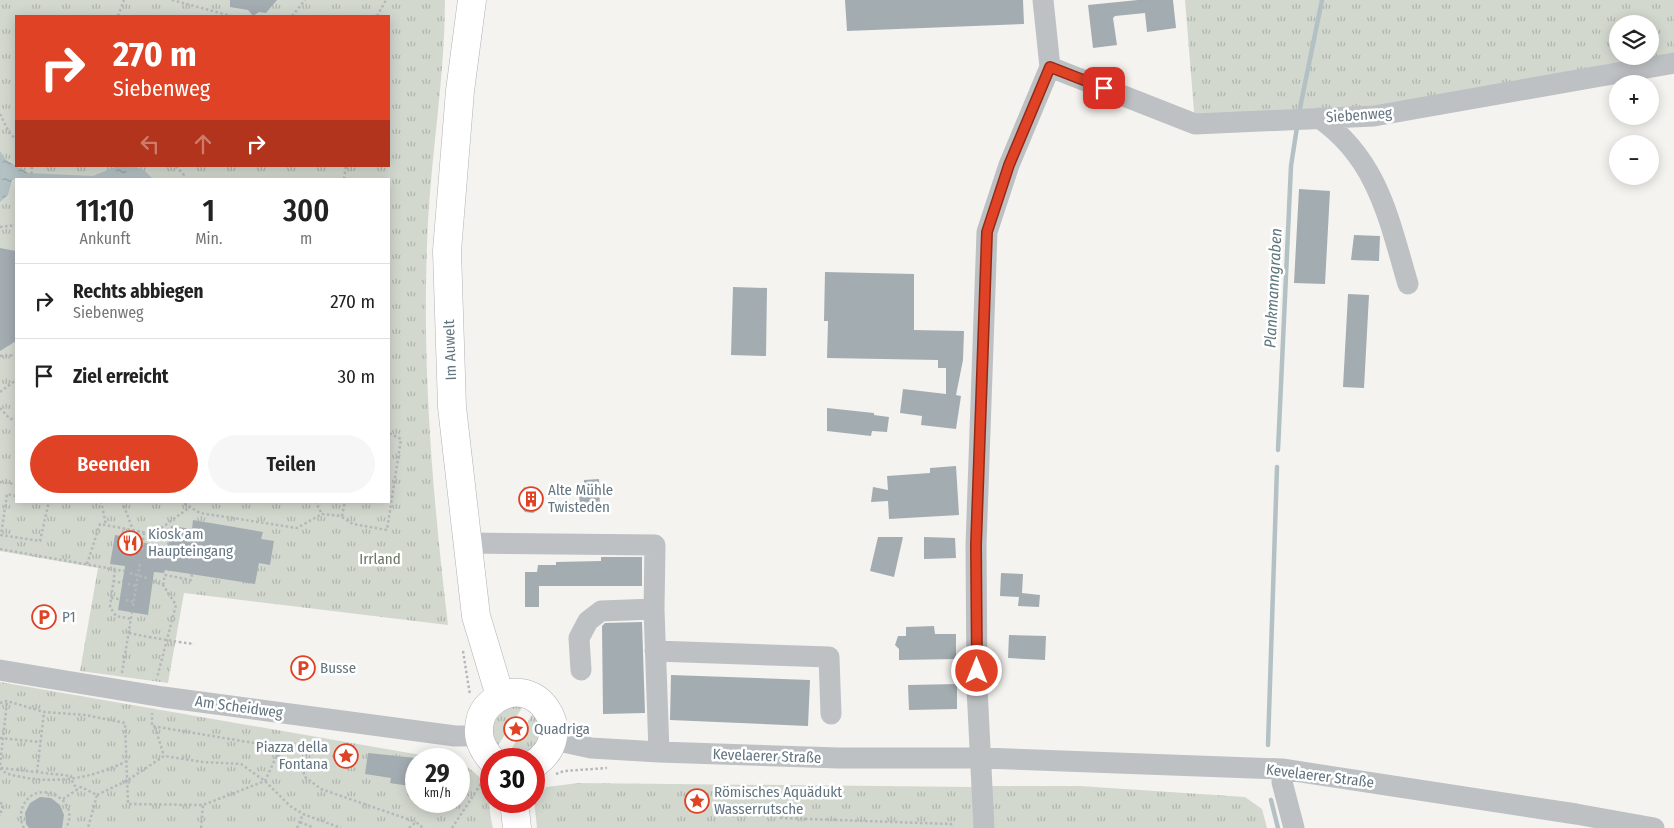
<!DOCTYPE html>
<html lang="de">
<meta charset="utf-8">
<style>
body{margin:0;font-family:"Fira Sans Condensed",sans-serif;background:#f6f6f6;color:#222;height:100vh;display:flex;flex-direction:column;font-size:19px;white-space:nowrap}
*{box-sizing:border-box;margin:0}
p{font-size:16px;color:#767676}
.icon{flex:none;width:28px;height:28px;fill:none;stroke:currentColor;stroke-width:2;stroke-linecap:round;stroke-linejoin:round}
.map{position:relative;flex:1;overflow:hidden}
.side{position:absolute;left:15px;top:178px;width:375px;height:325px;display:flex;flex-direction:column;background:#fff;border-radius:0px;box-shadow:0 2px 12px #0003}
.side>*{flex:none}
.banner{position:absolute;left:15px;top:15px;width:375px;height:152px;border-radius:0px;box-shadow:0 2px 12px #0003;background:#df4224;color:#fff;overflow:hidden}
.controls{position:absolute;left:1609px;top:15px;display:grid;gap:10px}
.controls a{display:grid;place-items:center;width:50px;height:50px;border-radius:50%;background:#fff;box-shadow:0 2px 12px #0003;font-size:25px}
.speed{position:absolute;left:405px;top:748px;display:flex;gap:10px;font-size:25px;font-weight:700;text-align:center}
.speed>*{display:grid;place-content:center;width:65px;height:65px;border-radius:50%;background:#fff;box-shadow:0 2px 12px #0003;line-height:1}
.speed small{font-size:12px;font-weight:400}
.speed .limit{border:8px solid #d22;background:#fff;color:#111}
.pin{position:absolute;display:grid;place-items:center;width:42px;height:42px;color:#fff;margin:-21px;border-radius:10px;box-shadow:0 2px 8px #0006}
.me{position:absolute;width:55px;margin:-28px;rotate:0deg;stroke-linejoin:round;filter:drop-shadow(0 0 4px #0008)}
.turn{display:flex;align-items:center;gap:18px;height:105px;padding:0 15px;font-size:22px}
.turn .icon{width:65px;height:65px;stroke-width:2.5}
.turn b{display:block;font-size:35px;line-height:42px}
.lanes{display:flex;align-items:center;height:48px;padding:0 15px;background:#0003;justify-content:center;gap:25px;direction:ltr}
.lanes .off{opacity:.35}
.eta{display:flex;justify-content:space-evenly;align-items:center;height:85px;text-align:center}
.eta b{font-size:30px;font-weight:600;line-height:35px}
.button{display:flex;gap:10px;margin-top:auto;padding:10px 15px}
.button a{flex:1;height:58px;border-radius:30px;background:#df4224;color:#fff;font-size:20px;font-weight:600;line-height:58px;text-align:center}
.button a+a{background:#f6f6f6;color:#222}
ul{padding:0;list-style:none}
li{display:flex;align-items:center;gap:15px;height:75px;padding:0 15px;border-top:1px solid #e0e0e0}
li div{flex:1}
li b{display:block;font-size:19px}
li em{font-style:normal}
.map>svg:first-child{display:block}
</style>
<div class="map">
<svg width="1674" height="828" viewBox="0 0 1674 828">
<defs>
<pattern id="grass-tufts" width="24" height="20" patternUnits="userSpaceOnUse" patternTransform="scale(1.25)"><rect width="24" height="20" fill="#d3d8cf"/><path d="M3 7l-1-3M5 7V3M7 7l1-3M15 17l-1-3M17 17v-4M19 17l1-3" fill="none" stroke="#afb4ad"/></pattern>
<pattern id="water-ripples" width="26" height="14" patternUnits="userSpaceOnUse" patternTransform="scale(1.25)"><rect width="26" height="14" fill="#b3c1c4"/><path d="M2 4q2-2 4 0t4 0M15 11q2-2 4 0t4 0" fill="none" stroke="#95a1a4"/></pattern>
</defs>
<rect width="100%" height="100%" fill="#f4f3ef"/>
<!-- grass -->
<path fill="url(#grass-tufts)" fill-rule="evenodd" d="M 0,0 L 445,0 C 445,74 432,148 428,222 C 421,359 432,490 448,625 L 184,593 L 168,683 L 80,671 L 98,568 L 0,551 ZM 16,16 L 389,16 L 389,166 L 16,166 ZM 16,179 L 389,179 L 389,501 L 16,501 Z
M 1185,0 L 1674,0 L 1674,63 L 1521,92 L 1195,124 ZM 1618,24 L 1650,24 L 1650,56 L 1618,56 Z
M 0,682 L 444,759 L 416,759 L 416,801 L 459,801 L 459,762 C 495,783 485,792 493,828 L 0,828 Z
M 525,703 L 495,750 L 488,725 L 495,710 Z
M 535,710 L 544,736 C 533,749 526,762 507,756 Z
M 579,783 L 972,787 L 975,828 L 537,828 L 534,799 L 546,787 Z
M 992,786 L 1080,786 L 1245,797 L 1262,809 L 1267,828 L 989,828 Z"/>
<!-- water -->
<path fill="url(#water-ripples)" d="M 0,151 L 6,160 L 28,173 L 93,176 L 117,166 L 133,166 L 145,171 L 153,179 L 16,179 L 12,180 L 8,195 L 0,202 Z"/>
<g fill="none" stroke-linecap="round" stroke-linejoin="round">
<!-- stream -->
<path stroke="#b3c1c4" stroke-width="4.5" d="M 1300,108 L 1322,0
M 1278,450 L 1291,166 L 1297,127
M 1268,745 L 1277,467
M 1271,800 L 1278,828"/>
</g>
<!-- building -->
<path fill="#a3acb1" d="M 230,0 L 277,0 L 266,13 L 259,12 L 253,16 L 248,10 L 230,7 Z
M 845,0 L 1023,0 L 1024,24 L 847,31 Z
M 1138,0 L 1173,0 L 1176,28 L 1147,32 L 1145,13 L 1115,16 L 1113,18 L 1117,45 L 1093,48 L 1088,5 Z
M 1299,189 L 1330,191 L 1325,284 L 1294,283 Z
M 1354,235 L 1380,236 L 1379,261 L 1351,260 Z
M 0,248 L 16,251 L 16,341 L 0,351 Z
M 825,272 L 914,274 L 914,330 L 964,331 L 963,360 L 956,395 L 961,396 L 956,429 L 921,425 L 922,416 L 900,413 L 903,389 L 946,394 L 946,368 L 938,368 L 938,360 L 827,358 L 828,321 L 824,321 Z
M 733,287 L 767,288 L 766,356 L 731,355 Z
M 1348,294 L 1369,295 L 1364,388 L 1343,387 Z
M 827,408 L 874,413 L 874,415 L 889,417 L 887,432 L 872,431 L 871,436 L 827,431 Z
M 956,466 L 959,515 L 889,519 L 888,501 L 871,502 L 873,487 L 888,490 L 887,476 L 930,473 L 930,468 Z
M 599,479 L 600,508 L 580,509 L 579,489 L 584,489 L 584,480 Z
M 524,487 L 537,494 L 541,499 L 540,508 L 533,513 L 525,512 L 520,506 Z
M 193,520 L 263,532 L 261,539 L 274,541 L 270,565 L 259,563 L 255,584 L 165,570 L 164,573 L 154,572 L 148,615 L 118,610 L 125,566 L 110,564 L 115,535 L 139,539 L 139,542 L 168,547 L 171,526 L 192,529 Z
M 878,537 L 903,537 L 894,577 L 870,571 Z
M 924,537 L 955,538 L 956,558 L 924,559 Z
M 601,557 L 642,557 L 642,586 L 539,586 L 539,607 L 525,607 L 525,572 L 537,572 L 538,565 L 556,565 L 556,562 L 601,561 Z
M 1001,573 L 1023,574 L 1022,593 L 1040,595 L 1039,607 L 1018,606 L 1019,597 L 1000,596 Z
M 642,622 L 645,713 L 603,714 L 602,626 L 605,623 Z
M 934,626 L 935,634 L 956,634 L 956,659 L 899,660 L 899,649 L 895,645 L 898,636 L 906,636 L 906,627 Z
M 1009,635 L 1046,636 L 1045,660 L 1008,658 Z
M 671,675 L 810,680 L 808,726 L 670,720 Z
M 957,684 L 957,709 L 909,710 L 908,685 Z
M 368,753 L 416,758 L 416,787 L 390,783 L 391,778 L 365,774 Z
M 40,797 L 51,798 L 60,805 L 64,815 L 62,828 L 29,828 L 26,824 L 25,813 L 30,803 Z"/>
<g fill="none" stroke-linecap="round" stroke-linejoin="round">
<!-- major casing -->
<g stroke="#aeb3b7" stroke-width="29">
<path id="major" d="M 472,0 L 460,91 L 447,251 L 452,407 L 476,616 L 500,696
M 491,759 C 480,746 476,734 481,717 C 484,709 489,704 495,700 C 535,671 580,734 534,764
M 514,801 L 517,828"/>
</g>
<!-- path -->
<path stroke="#b5b8ba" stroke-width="2.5" stroke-dasharray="2.5 2.5" stroke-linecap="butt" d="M 172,0 L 231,16
M 118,16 L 124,0
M 292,16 L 305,0
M 377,16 L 386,0
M 0,114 L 9,132 L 16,140
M 176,166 L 184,175 L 184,179
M 31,179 L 32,166
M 344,179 L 346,166
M 0,227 L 16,225
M 0,356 L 16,355
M 0,392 L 16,380
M 0,408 L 10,419 L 16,419
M 0,482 L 16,484
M 16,496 L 7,494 L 1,535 L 40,541 L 49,501
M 101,501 L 106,525
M 122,501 L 133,530
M 180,501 L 200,513 L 297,528 L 322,514 L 342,516 L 345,501
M 315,501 L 322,514
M 342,517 L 353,524 L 387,530 L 401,439 L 389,433
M 153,534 L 190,507
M 0,549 L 124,571
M 142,550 L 144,533
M 87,564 L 100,524 L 169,537
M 115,570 L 110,607 L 116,616 L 131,619
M 130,573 L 147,578
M 113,581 L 122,583
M 153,581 L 163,585 L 176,605 L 157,678
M 128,584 L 136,586
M 163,585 L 165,575 L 191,580 L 192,574
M 111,598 L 119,599
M 126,600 L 134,602
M 133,606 L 140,563
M 129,633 L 149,637
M 179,642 L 194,644
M 463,651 L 470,695
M 122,673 L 132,612
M 0,703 L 7,701 L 44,712 L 86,715 L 125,723 L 128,804 L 203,805 L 265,781 L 277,755 L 260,744 L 152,726 L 152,713
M 155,727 L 164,756
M 0,738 L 41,742
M 277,755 L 291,762 L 301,763 L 305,777 L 321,789 L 416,822
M 0,765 L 7,702
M 0,768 C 6,775 13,775 21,777 C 58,784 93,778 127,761
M 1,768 L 71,776 L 73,784 L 78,789
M 37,772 L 44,712
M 556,774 L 564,771 L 607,768
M 488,779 L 491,787
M 97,795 L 128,780 L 164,756 L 203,762 L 241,764 L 265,781 L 290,806 L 303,814 L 341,828
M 63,799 L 81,787 L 97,795 L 88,828
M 0,803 L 3,804 L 0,816
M 780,818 L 951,824 L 952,828
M 300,822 L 314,828
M 24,828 C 20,821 20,813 23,806 C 37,776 82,800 66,828
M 201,828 L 203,805
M 297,828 L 303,814
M 409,828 L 416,822 L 423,828
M 452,828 L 484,779"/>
<!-- minor -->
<path stroke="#bdc1c4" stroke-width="21" d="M 1050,67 L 1195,124 L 1374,116 L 1674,63
M 1319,118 C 1378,159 1389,220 1408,284
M 466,543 L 655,545 L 654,609 L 659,752
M 655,651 L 829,657 L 831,714
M 0,670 L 163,697 L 455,736 L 479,736
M 581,670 L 579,638 L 588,621 L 601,611 L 654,609
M 554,740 L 591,748 L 659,752 L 839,758 L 982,758 L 1282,769 L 1576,814 L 1654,828
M 1282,769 L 1282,782 L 1294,828
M 984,828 L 977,688 L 976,545 L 987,232 L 1009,165 L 1050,67 L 1043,0"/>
<!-- major -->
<use href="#major" stroke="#fff" stroke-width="28"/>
<!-- path-bridge -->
<path stroke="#b5b8ba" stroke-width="2.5" stroke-dasharray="2.5 2.5" stroke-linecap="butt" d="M 149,637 L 179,642"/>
</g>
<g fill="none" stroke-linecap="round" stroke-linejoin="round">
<!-- route casing -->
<g stroke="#912b17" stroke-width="12">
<path id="route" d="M 977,671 L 976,545 L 987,232 L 1009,165 L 1050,67 L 1104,88"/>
</g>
<!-- route -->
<use href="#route" stroke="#df4224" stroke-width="9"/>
</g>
<!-- icons -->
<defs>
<g id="building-ring" transform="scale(1.25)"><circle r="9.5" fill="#fff" stroke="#df4224" stroke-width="1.5"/><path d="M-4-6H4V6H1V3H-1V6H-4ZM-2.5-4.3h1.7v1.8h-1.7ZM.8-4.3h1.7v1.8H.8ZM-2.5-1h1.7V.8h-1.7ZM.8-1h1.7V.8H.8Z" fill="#df4224"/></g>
<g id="restaurant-ring" transform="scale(1.25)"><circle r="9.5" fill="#fff" stroke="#df4224" stroke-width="1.5"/><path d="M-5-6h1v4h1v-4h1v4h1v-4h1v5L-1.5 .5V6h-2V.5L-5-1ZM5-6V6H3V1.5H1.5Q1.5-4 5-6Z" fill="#df4224"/></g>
<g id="parking-ring" transform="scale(1.25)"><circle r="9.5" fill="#fff" stroke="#df4224" stroke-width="1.5"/><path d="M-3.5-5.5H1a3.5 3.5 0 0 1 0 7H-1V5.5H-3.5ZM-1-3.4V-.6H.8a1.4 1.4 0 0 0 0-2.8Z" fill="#df4224"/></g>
<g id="sight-ring" transform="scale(1.25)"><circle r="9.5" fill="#fff" stroke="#df4224" stroke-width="1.5"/><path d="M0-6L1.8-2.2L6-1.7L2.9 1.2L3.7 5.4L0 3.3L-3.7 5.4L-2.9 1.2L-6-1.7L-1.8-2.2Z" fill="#df4224"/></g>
</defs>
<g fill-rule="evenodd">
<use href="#building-ring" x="531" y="499"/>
<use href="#restaurant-ring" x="130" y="543"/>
<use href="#parking-ring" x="44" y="617"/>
<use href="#parking-ring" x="303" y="668"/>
<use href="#sight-ring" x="516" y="729"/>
<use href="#sight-ring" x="346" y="756"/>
<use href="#sight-ring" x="697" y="801"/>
</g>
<g text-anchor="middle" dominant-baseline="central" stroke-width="5" stroke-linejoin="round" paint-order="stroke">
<!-- street labels -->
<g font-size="15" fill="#637580" stroke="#fff">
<text transform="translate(1359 115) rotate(-4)">Siebenweg</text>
<text transform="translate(450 350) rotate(-92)">Im Auwelt</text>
<text transform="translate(239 707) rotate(8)">Am Scheidweg</text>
<text transform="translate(767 756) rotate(2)">Kevelaerer Straße</text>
<text transform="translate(1320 776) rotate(7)">Kevelaerer Straße</text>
</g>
<!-- poi labels -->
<g font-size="15" fill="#637580" stroke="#fff" text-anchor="start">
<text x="548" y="490">Alte Mühle<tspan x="548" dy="17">Twisteden</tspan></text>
<text x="148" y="534">Kiosk am<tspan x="148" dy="17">Haupteingang</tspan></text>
<text x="62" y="617">P1</text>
<text x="320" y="668">Busse</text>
<text x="534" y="729">Quadriga</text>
<text x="328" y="747" text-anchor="end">Piazza della<tspan x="328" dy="17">Fontana</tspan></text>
<text x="714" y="792">Römisches Aquädukt<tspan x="714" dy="17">Wasserrutsche</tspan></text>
</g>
<!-- park labels -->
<g font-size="15" fill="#687762" stroke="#fff">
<text x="380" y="559">Irrland</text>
</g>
<!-- water labels -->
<g font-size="16" font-style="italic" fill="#5f777e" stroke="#fff">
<text transform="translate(1273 288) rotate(-87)">Plankmanngraben</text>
</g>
</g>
</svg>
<div class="controls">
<a><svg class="icon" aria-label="layers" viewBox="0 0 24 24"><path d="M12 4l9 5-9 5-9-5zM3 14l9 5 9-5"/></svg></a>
<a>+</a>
<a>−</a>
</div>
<div class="speed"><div>29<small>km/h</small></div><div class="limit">30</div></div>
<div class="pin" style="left:1104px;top:88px;background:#d93025"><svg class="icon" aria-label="arrive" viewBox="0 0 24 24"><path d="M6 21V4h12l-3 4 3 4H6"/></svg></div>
<svg class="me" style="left:977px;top:671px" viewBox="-20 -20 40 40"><circle r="17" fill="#df4224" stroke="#fff" stroke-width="3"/><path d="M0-11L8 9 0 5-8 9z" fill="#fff"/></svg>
<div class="banner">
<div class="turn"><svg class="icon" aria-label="right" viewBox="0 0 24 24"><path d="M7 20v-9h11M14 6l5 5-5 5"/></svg><div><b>270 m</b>Siebenweg</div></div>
<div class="lanes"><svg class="icon off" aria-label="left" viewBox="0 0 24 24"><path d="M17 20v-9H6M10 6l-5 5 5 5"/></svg><svg class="icon off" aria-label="ahead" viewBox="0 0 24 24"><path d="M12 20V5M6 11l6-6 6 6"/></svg><svg class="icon" aria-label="right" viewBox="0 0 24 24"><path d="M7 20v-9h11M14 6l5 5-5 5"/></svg></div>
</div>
<section class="side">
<div class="eta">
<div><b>11:10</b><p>Ankunft</p></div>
<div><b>1</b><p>Min.</p></div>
<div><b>300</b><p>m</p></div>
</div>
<ul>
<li><svg class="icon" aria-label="right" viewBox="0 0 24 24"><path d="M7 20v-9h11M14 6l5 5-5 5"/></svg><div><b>Rechts abbiegen</b><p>Siebenweg</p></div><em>270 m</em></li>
<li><svg class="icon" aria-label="arrive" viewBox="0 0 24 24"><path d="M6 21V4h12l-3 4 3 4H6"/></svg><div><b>Ziel erreicht</b></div><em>30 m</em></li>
</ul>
<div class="button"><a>Beenden</a><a>Teilen</a></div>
</section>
</div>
